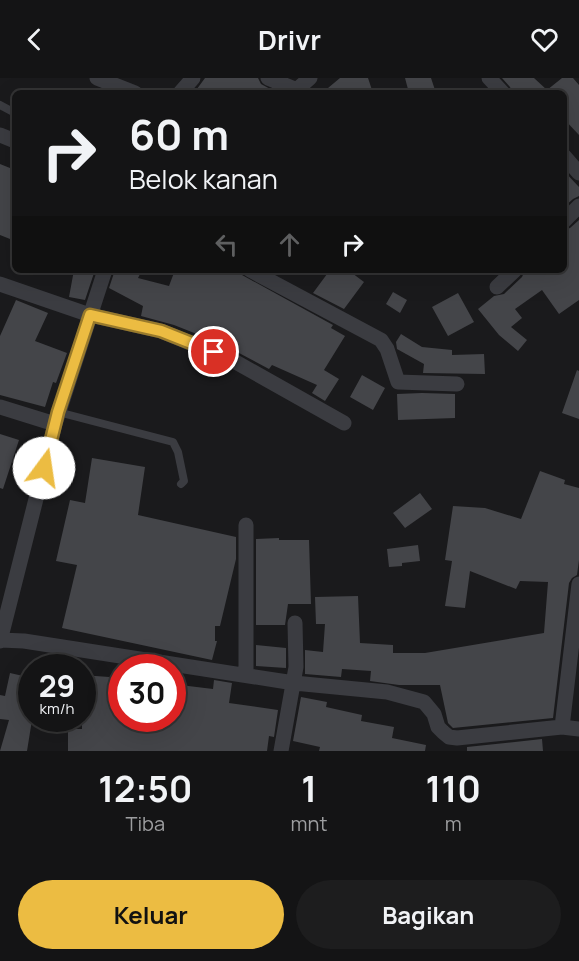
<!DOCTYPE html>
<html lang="id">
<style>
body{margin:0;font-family:Manrope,sans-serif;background:#1d1d1e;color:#f1f3f6;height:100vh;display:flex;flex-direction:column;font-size:22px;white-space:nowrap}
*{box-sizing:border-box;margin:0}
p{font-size:20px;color:#9d9ea0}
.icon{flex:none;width:33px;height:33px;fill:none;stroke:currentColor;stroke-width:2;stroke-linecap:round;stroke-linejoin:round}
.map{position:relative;height:673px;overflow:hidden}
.sheet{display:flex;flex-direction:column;background:#141415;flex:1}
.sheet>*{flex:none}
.top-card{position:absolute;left:12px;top:12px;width:555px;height:183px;border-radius:9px;box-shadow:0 6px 24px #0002,0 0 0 2px #333334;background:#141415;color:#f1f3f6;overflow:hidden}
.speed{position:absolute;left:18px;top:576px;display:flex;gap:12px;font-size:30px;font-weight:700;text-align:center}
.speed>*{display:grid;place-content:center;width:78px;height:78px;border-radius:50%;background:#141415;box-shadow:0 6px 24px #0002,0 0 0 2px #333334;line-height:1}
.speed small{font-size:15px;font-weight:400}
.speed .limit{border:9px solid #d22;background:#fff;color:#111}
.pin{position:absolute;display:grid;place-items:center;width:51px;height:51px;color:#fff;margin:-26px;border:3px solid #fff;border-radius:50%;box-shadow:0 2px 6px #0007}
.me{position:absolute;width:66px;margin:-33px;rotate:14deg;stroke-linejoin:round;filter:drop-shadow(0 0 4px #0008)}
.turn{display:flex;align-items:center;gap:21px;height:126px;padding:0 18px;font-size:27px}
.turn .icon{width:78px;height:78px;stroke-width:2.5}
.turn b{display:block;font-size:42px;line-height:51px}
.lanes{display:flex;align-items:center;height:57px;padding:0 18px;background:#0003;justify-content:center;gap:30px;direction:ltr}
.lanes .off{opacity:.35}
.eta{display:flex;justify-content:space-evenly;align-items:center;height:102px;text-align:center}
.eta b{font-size:36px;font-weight:700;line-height:42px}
.cta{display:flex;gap:12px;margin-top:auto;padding:12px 18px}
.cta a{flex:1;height:69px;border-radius:36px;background:#ecbc42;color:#111;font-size:24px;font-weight:700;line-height:69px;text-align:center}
.cta a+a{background:#1d1d1e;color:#f1f3f6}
header{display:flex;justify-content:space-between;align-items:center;height:78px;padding:0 18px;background:#141415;font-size:27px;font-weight:700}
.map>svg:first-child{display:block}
</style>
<header><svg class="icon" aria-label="back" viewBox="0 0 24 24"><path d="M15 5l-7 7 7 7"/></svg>Drivr<svg class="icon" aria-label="heart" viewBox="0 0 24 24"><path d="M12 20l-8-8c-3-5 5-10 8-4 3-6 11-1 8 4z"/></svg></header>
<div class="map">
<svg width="579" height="673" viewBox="0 0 579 673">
<rect width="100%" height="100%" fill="#1a1a1c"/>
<!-- building -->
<path fill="#444549" d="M 205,0 L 258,0 L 261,6 L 272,12 L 271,15 L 194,15 Z
M 340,0 L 368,0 L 373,15 L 322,15 Z
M 405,0 L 431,0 L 436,15 L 409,15 Z
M 502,0 L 534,0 L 547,12 L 562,0 L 573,0 L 579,7 L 579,57 L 564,41 L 564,15 L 513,15 L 510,9 Z
M 0,86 L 15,92 L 15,163 L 0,157 Z
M 564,93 L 579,109 L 579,118 L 573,121 L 564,129 Z
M 579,142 L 579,222 L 559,236 L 542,212 L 515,231 L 522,240 L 511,249 L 527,262 L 518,273 L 499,257 L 478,231 L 494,218 L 504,216 L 522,199 L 525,192 L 564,192 L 564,152 L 570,150 Z
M 74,192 L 95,192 L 85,222 L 69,219 Z
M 115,192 L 142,192 L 138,200 L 169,208 L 175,192 L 228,192 L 242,197 L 333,247 L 331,250 L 345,258 L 324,292 L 339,301 L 325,323 L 312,315 L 317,307 L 272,287 L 269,291 L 222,266 L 174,247 L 141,238 L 143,228 L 109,210 Z
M 330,192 L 348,192 L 364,204 L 344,231 L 313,215 Z
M 393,214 L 407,222 L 400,235 L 386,226 Z
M 458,215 L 474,244 L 448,258 L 432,229 Z
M 16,222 L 48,235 L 35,263 L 67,275 L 56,305 L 53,304 L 45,329 L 0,317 L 0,258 Z
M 401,256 L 422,269 L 452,272 L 452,277 L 484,276 L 485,296 L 423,295 L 424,286 L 397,271 L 396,264 Z
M 577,292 L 579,293 L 579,341 L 562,335 Z
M 362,297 L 385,310 L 373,332 L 350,319 Z
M 422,315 L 455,316 L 455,340 L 398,342 L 397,316 Z
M 0,356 L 19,362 L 3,411 L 0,410 Z
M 92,380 L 145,389 L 138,437 L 236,459 L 236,481 L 220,548 L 215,548 L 215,563 L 217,563 L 212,582 L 62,550 L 77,487 L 56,483 L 70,422 L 85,425 Z
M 540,393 L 565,402 L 564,406 L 579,410 L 579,482 L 577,497 L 572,500 L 569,505 L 553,640 L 453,650 L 448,645 L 440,607 L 399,607 L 370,603 L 371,593 L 342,591 L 341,599 L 305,596 L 305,572 L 323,574 L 325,546 L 316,546 L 315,519 L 358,518 L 360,565 L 393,567 L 393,575 L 425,575 L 544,555 L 548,504 L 520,503 L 516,511 L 470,493 L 465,530 L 445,528 L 452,483 L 445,482 L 453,428 L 485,430 L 521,441 Z
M 420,415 L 432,431 L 405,450 L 393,435 Z
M 279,460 L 279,462 L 309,462 L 311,526 L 288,526 L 285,547 L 256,547 L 256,461 Z
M 418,467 L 420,483 L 402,485 L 402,488 L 389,489 L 387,471 Z
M 256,567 L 286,570 L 286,590 L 256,588 Z
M 10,595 L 32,600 L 32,642 L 27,673 L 0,673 L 9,642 L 0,641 L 0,617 L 5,618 Z
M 82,597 L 109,599 L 109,601 L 122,602 L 122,640 L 172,640 L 172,606 L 213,611 L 214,602 L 232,605 L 229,625 L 278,632 L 274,659 L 269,658 L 267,673 L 68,673 L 68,651 L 82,651 Z
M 301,619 L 327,624 L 326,629 L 362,637 L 361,643 L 394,649 L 392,660 L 426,667 L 425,673 L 319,673 L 320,669 L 293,663 Z
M 542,661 L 543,673 L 467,673 L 467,669 Z"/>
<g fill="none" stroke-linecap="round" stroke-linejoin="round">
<!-- lane -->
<path stroke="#3b3c41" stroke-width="8" d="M 0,27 L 15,35
M 58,334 L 173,364 L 178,374 L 184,403 L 181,406"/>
<!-- street -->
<path stroke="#3b3c41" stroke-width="15" d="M 97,0 L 135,15
M 268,0 L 297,12
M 489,0 L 503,15
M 180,15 L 193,0
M 293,15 L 310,0
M 0,57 L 15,63
M 564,78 L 579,95
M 564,143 L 579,128
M 250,192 L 381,262 L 387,271 L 398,304 L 457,306
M 0,206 L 90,237 L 161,253 L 232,282 L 344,345
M 497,209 L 515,192
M 0,329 L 55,346
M 246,447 L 246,597
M 0,562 L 24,563 L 294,605 L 387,614 L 424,624 L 434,636 L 438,649 L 443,654 L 449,659 L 457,660 L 562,649 L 579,651
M 0,563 L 55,346 L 105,192
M 562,649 L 579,506
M 281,673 L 296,589 L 295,545"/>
</g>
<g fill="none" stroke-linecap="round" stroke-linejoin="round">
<!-- route casing -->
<g stroke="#997a2b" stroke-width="15">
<path id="route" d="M 44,390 L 58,334 L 90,237 L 161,253 L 214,274"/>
</g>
<!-- route -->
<use href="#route" stroke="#ecbc42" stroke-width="10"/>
</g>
</svg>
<div class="speed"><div>29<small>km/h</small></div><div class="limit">30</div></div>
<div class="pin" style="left:214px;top:274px;background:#d93025"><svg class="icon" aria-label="arrive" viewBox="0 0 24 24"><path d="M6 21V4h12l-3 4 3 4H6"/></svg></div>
<svg class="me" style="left:44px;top:390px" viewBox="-20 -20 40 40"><circle r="19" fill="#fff"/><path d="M0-13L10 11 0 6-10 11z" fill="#ecbc42"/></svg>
<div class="top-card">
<div class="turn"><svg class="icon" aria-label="right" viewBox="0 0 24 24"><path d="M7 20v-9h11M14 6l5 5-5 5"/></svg><div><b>60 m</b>Belok kanan</div></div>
<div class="lanes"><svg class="icon off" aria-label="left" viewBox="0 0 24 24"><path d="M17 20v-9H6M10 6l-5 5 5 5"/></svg><svg class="icon off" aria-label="ahead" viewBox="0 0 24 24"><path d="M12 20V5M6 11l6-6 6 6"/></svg><svg class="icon" aria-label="right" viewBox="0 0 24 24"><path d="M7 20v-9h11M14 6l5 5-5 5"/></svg></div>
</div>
</div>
<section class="sheet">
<div class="eta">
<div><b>12:50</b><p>Tiba</p></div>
<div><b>1</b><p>mnt</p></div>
<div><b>110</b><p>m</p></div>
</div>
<div class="cta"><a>Keluar</a><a>Bagikan</a></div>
</section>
